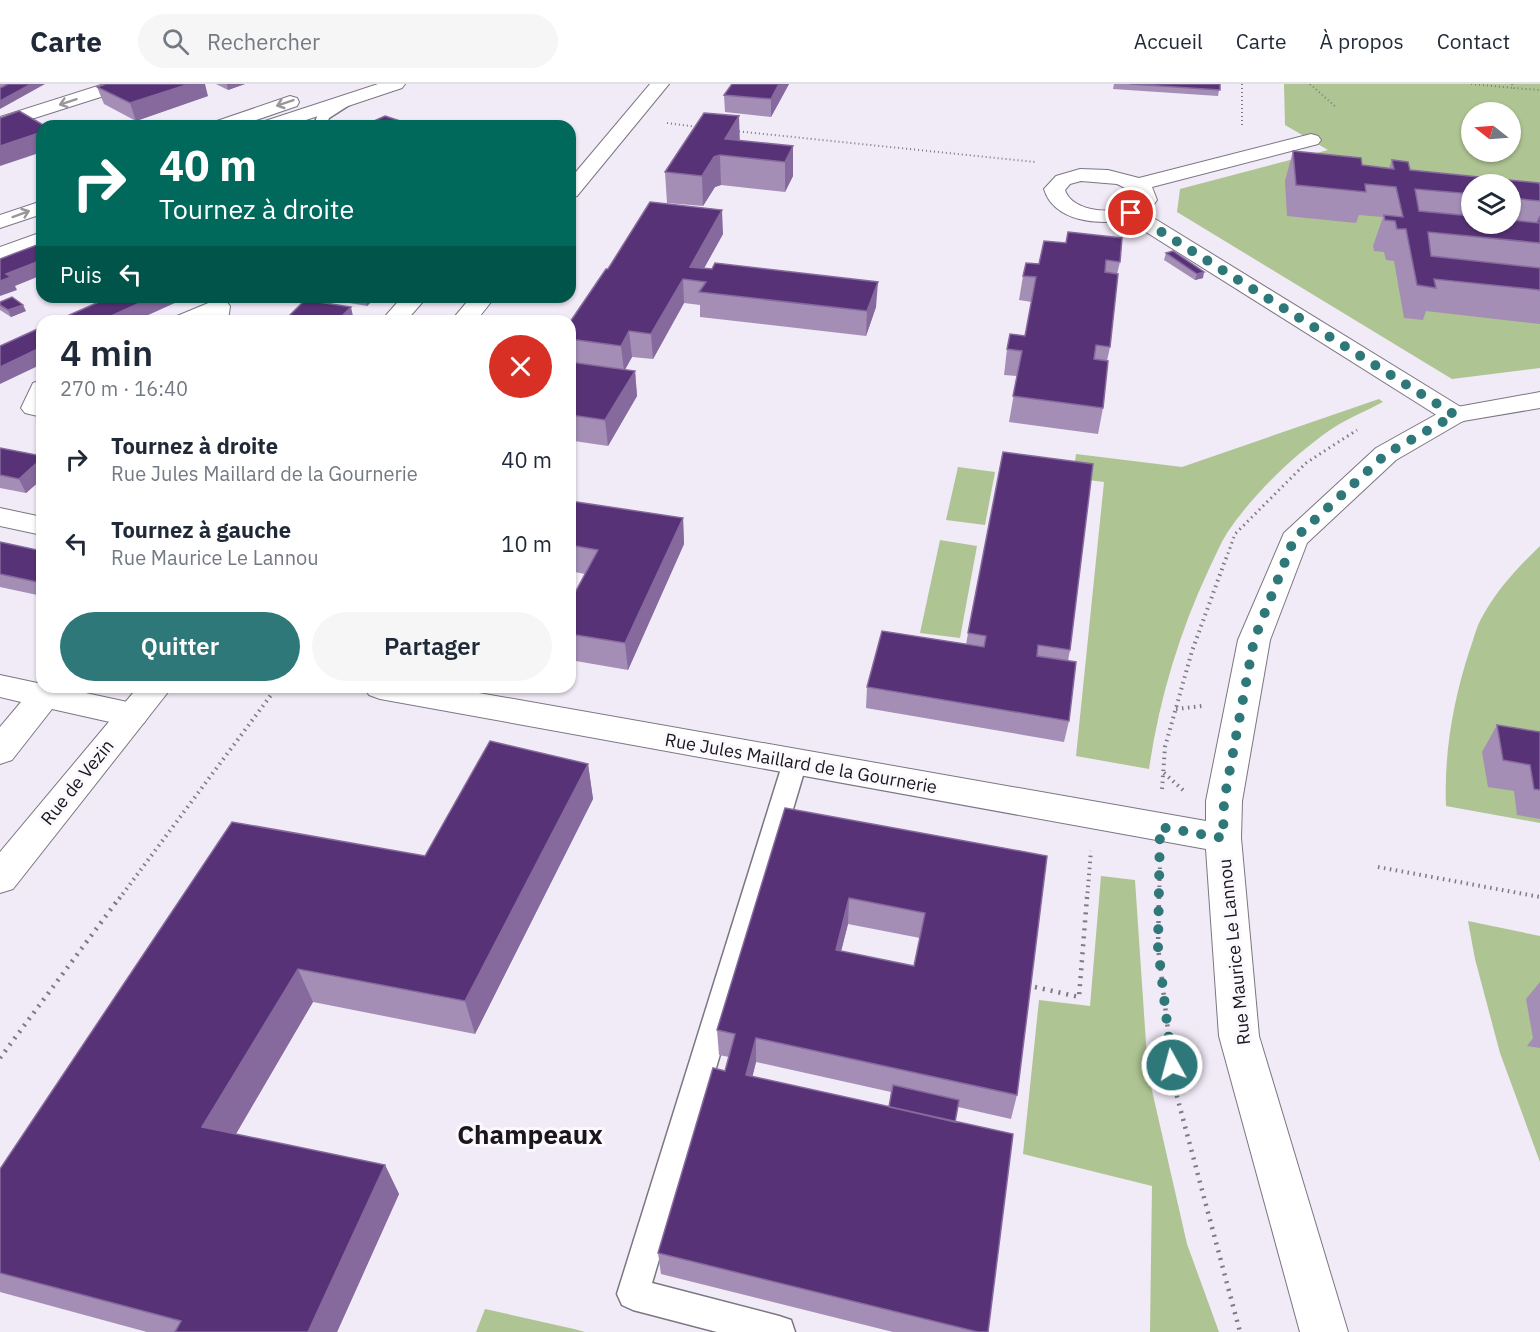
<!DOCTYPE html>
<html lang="fr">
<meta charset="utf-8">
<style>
body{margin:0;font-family:"IBM Plex Sans",sans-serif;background:#f6f6f7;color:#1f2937;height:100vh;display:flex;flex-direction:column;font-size:22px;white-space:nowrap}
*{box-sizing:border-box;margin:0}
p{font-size:20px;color:#747a83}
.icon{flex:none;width:33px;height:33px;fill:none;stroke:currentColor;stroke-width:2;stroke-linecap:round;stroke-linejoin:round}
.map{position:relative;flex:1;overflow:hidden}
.details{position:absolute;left:36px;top:231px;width:540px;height:378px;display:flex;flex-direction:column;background:#fff;border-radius:18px;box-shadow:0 2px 4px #0004}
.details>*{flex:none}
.top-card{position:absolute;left:36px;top:36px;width:540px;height:183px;border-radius:18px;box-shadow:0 2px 4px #0004;background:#00695c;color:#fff;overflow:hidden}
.needle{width:39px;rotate:287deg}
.buttons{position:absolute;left:1461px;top:18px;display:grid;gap:12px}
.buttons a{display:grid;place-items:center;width:60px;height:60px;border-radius:50%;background:#fff;box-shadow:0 2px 4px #0004;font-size:30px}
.pin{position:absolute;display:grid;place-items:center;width:51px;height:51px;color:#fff;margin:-26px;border:3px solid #fff;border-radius:50%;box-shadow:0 2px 6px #0007}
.me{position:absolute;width:66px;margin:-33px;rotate:353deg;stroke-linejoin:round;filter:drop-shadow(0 0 4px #0008)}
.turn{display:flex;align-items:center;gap:21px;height:126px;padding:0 24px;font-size:27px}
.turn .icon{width:78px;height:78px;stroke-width:2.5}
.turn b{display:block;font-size:42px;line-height:51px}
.then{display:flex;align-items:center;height:57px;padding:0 24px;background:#0003;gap:12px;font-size:22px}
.round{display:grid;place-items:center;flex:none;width:63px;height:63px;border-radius:32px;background:#f6f6f7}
.overview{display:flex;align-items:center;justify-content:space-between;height:102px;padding:0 24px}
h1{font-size:36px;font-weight:600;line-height:45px}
.primary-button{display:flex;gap:12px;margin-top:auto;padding:12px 24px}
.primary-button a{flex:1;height:69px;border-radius:36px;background:#2e7879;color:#fff;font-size:24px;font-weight:600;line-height:69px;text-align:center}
.primary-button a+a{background:#f6f6f7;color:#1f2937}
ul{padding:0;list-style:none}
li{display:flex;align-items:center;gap:18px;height:84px;padding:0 24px}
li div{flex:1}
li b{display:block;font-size:22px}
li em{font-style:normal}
header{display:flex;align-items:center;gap:36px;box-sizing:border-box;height:84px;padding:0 30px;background:#fff;border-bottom:2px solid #e0e1e3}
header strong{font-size:28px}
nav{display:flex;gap:33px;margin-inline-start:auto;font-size:21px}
.search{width:420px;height:54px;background:#f6f6f7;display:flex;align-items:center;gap:15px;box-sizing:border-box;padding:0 21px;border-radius:33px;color:#747a83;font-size:22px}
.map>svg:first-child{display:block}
</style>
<header>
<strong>Carte</strong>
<div class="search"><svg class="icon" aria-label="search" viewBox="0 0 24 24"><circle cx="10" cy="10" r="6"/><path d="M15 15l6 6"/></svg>Rechercher</div>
<nav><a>Accueil</a><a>Carte</a><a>À propos</a><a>Contact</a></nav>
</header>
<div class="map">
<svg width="1540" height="1248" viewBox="0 0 1540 1248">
<rect width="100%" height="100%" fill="#f1eaf7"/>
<!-- green -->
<path fill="#aec492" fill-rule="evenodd" d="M 1284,0 L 1540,0 L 1540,284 L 1452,295 L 1177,128 L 1180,105 L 1328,66 L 1285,41 ZM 1472,28 L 1510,28 L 1510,68 L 1472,68 ZM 1472,100 L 1510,100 L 1510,140 L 1472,140 Z
M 1379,315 L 1383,318 C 1366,327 1346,335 1330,346 C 1292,373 1254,409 1227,449 C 1220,460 1215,473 1209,485 C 1179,549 1159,616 1149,685 L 1076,672 L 1104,398 L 1073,394 L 1076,370 L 1182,383 Z
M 958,383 L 995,388 L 985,441 L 946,436 Z
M 940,456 L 977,462 L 960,554 L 920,549 Z
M 1540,462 L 1540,739 L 1446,722 C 1444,669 1453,618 1469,568 C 1473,558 1475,547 1480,537 C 1495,508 1516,485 1540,462 Z
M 1101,792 L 1135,796 L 1148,989 L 1187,1160 L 1219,1248 L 1150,1248 L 1152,1102 L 1023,1070 L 1039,916 L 1090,922 Z
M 1468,837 L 1540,852 L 1540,1078 L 1500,969 L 1475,875 Z
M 485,1225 L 574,1245 L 585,1248 L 476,1248 Z"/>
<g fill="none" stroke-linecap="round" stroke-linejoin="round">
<!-- service casing -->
<g stroke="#7c7683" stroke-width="3">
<path id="service" d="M 350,11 L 356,15 L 354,18 L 329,34 L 326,42 L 314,42 L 318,29 Z
M 795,669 L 803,672 L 807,678 L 652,1199 L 779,1232 L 791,1236 L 795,1248 L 717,1248 L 633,1226 L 622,1221 L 617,1210 L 783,678 L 787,672 Z"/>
</g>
<!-- minor casing -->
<g stroke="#7c7683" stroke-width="2">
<path id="minor" d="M 104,0 L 132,0 L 129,4 L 0,45 L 0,33 Z
M 1311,50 L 1318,52 L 1321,56 L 1318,60 L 1152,103 L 1157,116 L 1147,130 L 1464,325 L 1468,331 L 1464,337 L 1455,339 L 1446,337 L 1127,136 C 1098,141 1054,138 1044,105 L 1056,92 L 1080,85 L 1108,86 L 1139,94 ZM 1081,97 L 1117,100 L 1135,109 L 1136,118 C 1119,132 1072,129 1065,106 L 1070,100 Z
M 42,148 L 42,163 L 0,178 L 0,163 Z
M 402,213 L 427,213 L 406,237 L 381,237 Z
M 218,215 L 226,217 L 230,222 L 228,237 L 173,237 L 177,232 Z
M 42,296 L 42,333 L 25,329 L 21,324 L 33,299 Z
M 0,424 L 42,433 L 42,451 L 0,442 Z
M 0,591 L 42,600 L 42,603 L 58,603 L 132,619 L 144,623 L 149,631 L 144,639 L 132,643 L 52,625 L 12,676 L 0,680 L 0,643 L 21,618 L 0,613 Z"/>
</g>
<!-- tertiary casing -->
<g stroke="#7c7683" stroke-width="2">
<path id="tertiary" d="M 1540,308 L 1540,324 L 1463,337 L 1396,376 L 1307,459 L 1270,556 L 1242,717 L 1241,754 L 1259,952 L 1348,1248 L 1300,1248 L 1219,952 L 1206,765 L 380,615 L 369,611 L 364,603 L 445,603 L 1206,737 L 1206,717 L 1238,556 L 1284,449 L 1376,364 L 1446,325 Z"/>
</g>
<!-- secondary casing -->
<g stroke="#7c7683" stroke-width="2">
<path id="secondary" d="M 650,0 L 669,0 L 577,112 L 570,114 L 570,95 Z
M 471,213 L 495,213 L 476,237 L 451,237 Z
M 138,603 L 172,603 L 13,805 L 0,809 L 0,768 Z"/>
</g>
<!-- primary casing -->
<g stroke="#7c7683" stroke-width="2">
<path id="primary" d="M 378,0 L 405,0 L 402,4 L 288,42 L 259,42 L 262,38 Z
M 290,12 L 297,14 L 299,18 L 297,22 L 239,42 L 211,42 L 214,38 Z
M 42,117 L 42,130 L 0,144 L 0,131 Z"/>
</g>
<!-- path-far3 -->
<path stroke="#7e7982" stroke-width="2" stroke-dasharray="1 3" stroke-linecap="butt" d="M 1242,0 L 1242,43
M 1310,0 L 1337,24
M 1471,0 L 1514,4
M 1512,0 L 1514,4 L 1540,6
M 667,39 L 698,43
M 735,47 L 1035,78"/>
<!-- path-far2 -->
<path stroke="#7e7982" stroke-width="3" stroke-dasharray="1.5 4" stroke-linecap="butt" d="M 1226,475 L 1235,450 L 1306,379 L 1357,346"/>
<!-- path-far1 -->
<path stroke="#7e7982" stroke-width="4" stroke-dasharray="1.5 4.5" stroke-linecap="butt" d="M 1176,625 L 1202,622
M 1164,689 L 1185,708
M 1162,705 L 1165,663 L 1192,567 L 1226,474
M 1378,783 L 1540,813
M 119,815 L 277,603
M 1087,815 L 1091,767
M 1159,815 L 1160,781"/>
<!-- path -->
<path stroke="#7e7982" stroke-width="4.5" stroke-dasharray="2 6" stroke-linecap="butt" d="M 1159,813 L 1158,863 L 1175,1005 L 1240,1248
M 1035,903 L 1079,913 L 1087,813
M 0,974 L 120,813"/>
<!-- service -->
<use href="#service" fill="#fff" fill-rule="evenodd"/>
<!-- minor -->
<use href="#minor" fill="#fff" fill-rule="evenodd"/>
<!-- tertiary -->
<use href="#tertiary" fill="#fff" fill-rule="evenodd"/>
<!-- secondary -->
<use href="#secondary" fill="#fff" fill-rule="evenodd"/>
<!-- primary -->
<use href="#primary" fill="#fff" fill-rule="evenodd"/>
</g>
<!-- wall -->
<path fill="#a48eb6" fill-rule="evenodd" d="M 0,0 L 45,0 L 0,4 Z
M 216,0 L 245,0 L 228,6 Z
M 732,0 L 789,0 L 771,33 L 725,28 L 724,11 Z
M 1114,0 L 1220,0 L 1218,12 L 1113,5 Z
M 97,3 L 208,12 L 136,37 L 104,20 Z
M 740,57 L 793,62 L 793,92 L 785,108 L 721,101 L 715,103 L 703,122 L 667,119 L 665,88 Z
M 1293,67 L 1362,81 L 1389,84 L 1392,76 L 1410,86 L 1540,102 L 1540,240 L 1426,227 L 1423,236 L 1404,234 L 1394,177 L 1386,176 L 1384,168 L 1374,167 L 1373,162 L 1383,133 L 1359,131 L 1356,139 L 1287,132 L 1285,97 ZM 1472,100 L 1510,100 L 1510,140 L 1472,140 Z
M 723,150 L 704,184 L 876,223 L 866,252 L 700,233 L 700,221 L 684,219 L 653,275 L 632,273 L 625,286 L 635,287 L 637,312 L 608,362 L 574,357 L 570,365 L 570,238 L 608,185 Z
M 1044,157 L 1120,178 L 1117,190 L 1110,263 L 1107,277 L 1103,324 L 1098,350 L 1009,338 L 1017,292 L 1004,291 L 1007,265 L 1025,252 L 1032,218 L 1019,216 L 1023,192 L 1039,180 Z
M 1173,167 L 1203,194 L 1195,196 L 1164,176 L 1166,169 Z
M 319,213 L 376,213 L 367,222 L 320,214 Z
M 0,218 L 26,227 L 11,233 L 0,226 Z
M 0,364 L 42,372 L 42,395 L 26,409 L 0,404 Z
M 570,417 L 683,434 L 684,460 L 628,586 L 570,576 L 570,518 L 585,490 L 570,487 Z
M 0,458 L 42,467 L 42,512 L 0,503 Z
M 968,549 L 1070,566 L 1068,577 L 1069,637 L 1064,658 L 866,624 L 867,603 L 966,561 Z
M 1497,641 L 1540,648 L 1540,735 L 1517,731 L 1514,707 L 1488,703 L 1482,668 Z
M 588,680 L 593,715 L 475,950 L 313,918 L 235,1050 L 385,1081 L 399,1110 L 337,1248 L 147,1248 L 0,1208 L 0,1085 L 425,772 Z
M 785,724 L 1047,772 L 1017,1011 L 1011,1035 L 958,1023 L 955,1038 L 988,1248 L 893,1248 L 661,1190 L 658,1169 L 725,987 L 729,973 L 719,971 L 717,946 ZM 848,840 L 920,854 L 914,882 L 841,867 ZM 756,978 L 891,1008 L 889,1023 L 752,993 Z
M 1540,898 L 1540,964 L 1527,962 L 1533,954 L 1526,915 Z"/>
<!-- shaded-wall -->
<path fill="#86699d" d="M 31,0 L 45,0 L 0,25 L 0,17 Z
M 189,0 L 205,0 L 208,12 L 136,37 L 130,19 Z
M 227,0 L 245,0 L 228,6 Z
M 779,0 L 789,0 L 771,33 L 771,15 Z
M 739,32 L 740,61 L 725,55 Z
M 42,48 L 42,68 L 0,82 L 0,62 Z
M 793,62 L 793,92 L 785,108 L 785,78 Z
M 720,71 L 721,101 L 715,103 L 703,122 L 702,92 L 714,73 Z
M 722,126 L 723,150 L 697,197 L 690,183 Z
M 42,176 L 42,191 L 15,202 L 17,206 L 0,212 L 0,197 L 6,190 Z
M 1204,188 L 1203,194 L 1195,196 L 1197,190 Z
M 683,195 L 684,219 L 653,275 L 651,250 Z
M 878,198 L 876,223 L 866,252 L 867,227 Z
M 153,213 L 188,213 L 135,237 L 100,237 Z
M 367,213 L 376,213 L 367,222 L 366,215 Z
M 23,221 L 26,227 L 11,233 L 8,226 Z
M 351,223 L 354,237 L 337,237 Z
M 629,247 L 632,273 L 624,287 L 621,262 Z
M 42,263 L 42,280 L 0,300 L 0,283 Z
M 635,287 L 637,312 L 608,362 L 605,336 Z
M 571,331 L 574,357 L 570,365 L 570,333 Z
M 42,374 L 42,395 L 26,409 L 19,395 Z
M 683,434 L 684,460 L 628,586 L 625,559 Z
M 588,680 L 593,715 L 475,950 L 465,917 Z
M 849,814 L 848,840 L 835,891 L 836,866 Z
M 298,885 L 313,918 L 222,1074 L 202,1043 Z
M 756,954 L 756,978 L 747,1015 L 746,991 Z
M 385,1081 L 399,1110 L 337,1248 L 308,1248 Z"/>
<!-- building -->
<path fill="#583276" stroke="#86699d" stroke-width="1.5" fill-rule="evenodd" d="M 8,0 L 31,0 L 0,17 L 0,4 Z
M 106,0 L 189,0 L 130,19 L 97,3 Z
M 732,0 L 779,0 L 771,15 L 724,11 Z
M 1130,0 L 1220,0 L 1220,6 Z
M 19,27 L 45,42 L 42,42 L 42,48 L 0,62 L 0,34 Z
M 704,29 L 739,32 L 725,55 L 793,62 L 785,78 L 720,71 L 714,73 L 702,92 L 665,88 Z
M 385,32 L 415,42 L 363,42 Z
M 1293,67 L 1361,74 L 1362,81 L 1394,85 L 1392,76 L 1408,78 L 1410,86 L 1539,99 L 1540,102 L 1540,117 L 1510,114 L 1510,100 L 1472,100 L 1472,110 L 1415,105 L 1419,127 L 1472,132 L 1472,140 L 1510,140 L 1510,136 L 1540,139 L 1540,159 L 1428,148 L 1431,172 L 1540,184 L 1540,206 L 1434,195 L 1436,204 L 1417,201 L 1406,145 L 1397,145 L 1395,137 L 1385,136 L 1384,131 L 1403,133 L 1396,103 L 1365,100 L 1366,108 L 1296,101 Z
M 650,118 L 722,126 L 690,183 L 712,185 L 715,179 L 878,198 L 867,227 L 699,208 L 706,198 L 683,195 L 651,250 L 629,247 L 621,262 L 570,255 L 570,238 L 606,185 L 608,185 Z
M 1540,132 L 1540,139 L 1537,139 Z
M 1068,148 L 1122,154 L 1120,178 L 1106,176 L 1105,188 L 1118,190 L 1110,263 L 1096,261 L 1094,275 L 1108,277 L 1103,324 L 1013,312 L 1022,267 L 1007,265 L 1010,250 L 1025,252 L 1036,193 L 1023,192 L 1026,179 L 1039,180 L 1044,157 L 1066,159 Z
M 42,159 L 42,176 L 6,190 L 11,193 L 0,197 L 0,175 Z
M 1173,167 L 1204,188 L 1197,190 L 1166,169 Z
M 12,213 L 23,221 L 8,226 L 0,221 L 0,218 Z
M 110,213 L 153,213 L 100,237 L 56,237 Z
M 305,216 L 351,223 L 337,237 L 284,237 Z
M 42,243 L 42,263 L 0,283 L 0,262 Z
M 570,278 L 635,287 L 605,336 L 571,331 L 570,333 Z
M 0,364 L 42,372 L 42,374 L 19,395 L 0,391 Z
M 1003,368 L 1093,380 L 1070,566 L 1038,561 L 1037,572 L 1076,578 L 1069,637 L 867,603 L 882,547 L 984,563 L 986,552 L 968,549 Z
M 570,417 L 683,434 L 625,559 L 570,550 L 570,518 L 598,466 L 570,461 Z
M 0,458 L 42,467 L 42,499 L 0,490 Z
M 1497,641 L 1540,648 L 1540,706 L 1534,705 L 1530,681 L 1503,676 Z
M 490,657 L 588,680 L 465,917 L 298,885 L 202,1043 L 385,1081 L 308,1248 L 175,1248 L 181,1237 L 0,1189 L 0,1085 L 232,738 L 425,772 Z
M 785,724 L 1047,772 L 1017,1011 L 756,954 L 746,991 L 1013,1050 L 988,1248 L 978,1248 L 658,1169 L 713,984 L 725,987 L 735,950 L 717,946 ZM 849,814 L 925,829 L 914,882 L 836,866 Z
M 893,1001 L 959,1016 L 955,1038 L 889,1023 Z"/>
<!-- one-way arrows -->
<defs><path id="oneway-shaft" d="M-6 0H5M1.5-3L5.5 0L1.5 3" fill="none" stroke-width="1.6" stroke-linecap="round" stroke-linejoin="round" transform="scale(1.5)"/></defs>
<g stroke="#989799">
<use href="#oneway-shaft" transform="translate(68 18) rotate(162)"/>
<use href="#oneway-shaft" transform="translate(285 19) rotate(161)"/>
<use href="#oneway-shaft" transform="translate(21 130) rotate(-20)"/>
</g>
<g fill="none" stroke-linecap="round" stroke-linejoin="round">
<!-- route -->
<path stroke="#2e7879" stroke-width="10" stroke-dasharray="0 18" d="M 1131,129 L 1455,331 L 1386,370 L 1294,455 L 1254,556 L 1224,717 L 1223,754 L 1160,743 L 1158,863 L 1172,981"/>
</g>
<g text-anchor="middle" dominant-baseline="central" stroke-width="6" stroke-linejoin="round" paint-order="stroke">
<!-- street labels -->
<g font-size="18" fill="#1a171c" stroke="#fcf9fe">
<text transform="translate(801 679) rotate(10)">Rue Jules Maillard de la Gournerie</text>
<text transform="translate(77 698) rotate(-51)">Rue de Vezin</text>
<text transform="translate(1234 868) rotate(-96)">Rue Maurice Le Lannou</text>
</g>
<!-- near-quarter labels -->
<g font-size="26" font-weight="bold" fill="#1a171c" stroke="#fcf9fe">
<text x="530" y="1050">Champeaux</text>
</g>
</g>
</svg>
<div class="buttons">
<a><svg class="needle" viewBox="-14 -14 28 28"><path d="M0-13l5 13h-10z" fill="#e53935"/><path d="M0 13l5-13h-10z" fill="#747a83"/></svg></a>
<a><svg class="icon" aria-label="layers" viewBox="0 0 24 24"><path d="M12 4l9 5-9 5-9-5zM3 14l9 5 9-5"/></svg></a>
</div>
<div class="pin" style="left:1131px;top:129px;background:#d93025"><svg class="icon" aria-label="arrive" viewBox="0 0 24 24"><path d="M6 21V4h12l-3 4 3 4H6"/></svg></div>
<svg class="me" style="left:1172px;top:981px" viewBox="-20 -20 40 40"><circle r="17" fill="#2e7879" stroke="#fff" stroke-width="3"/><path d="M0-11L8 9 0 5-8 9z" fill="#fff"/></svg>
<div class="top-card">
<div class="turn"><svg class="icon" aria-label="right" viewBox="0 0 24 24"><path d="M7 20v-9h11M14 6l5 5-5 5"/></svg><div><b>40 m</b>Tournez à droite</div></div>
<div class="then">Puis<svg class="icon" aria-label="left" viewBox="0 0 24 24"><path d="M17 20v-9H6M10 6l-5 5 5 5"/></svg></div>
</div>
<section class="details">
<div class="overview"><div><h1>4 min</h1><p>270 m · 16:40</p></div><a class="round" style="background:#d93025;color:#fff"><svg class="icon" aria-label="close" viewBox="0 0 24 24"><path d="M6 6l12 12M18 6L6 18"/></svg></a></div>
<ul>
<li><svg class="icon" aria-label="right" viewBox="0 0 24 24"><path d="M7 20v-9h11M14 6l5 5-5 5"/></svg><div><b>Tournez à droite</b><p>Rue Jules Maillard de la Gournerie</p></div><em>40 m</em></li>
<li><svg class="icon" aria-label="left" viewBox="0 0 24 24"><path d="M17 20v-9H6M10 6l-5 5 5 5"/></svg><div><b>Tournez à gauche</b><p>Rue Maurice Le Lannou</p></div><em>10 m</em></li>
</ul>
<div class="primary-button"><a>Quitter</a><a>Partager</a></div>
</section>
</div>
